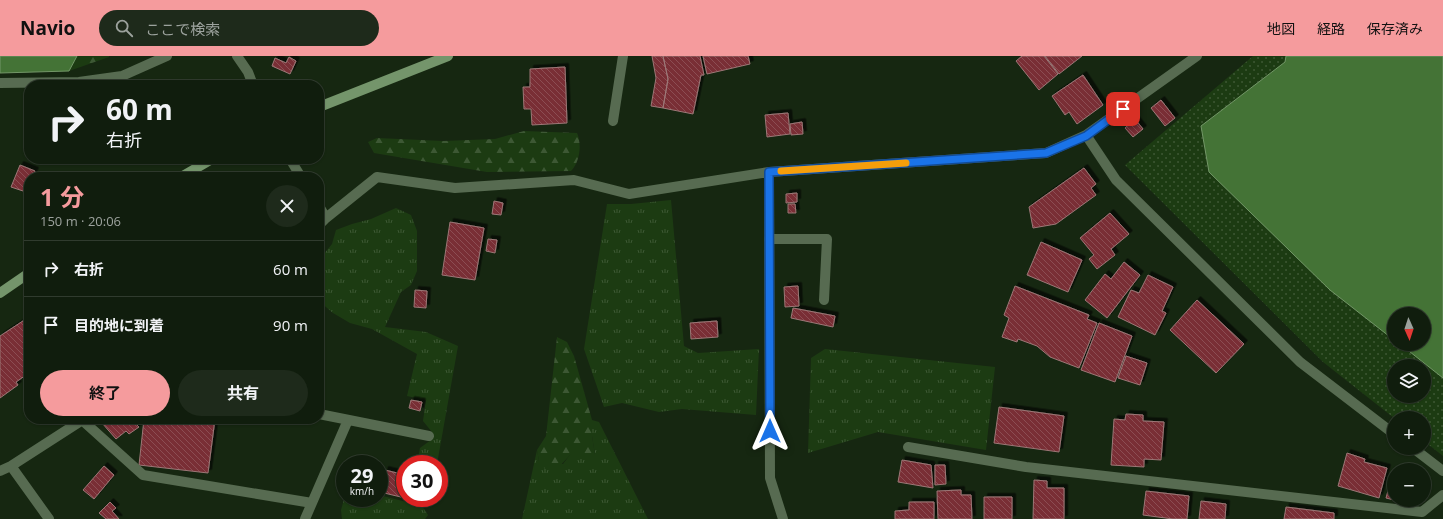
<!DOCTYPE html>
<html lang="ja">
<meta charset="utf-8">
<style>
body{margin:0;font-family:"Open Sans","Noto Sans JP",sans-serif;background:#1e2a1b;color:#f1f3f6;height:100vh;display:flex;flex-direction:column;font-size:15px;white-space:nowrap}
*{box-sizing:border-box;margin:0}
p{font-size:13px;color:#9ca29d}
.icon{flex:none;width:22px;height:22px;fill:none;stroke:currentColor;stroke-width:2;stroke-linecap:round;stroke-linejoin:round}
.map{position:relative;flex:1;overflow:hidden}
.sheet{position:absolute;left:24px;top:116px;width:300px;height:252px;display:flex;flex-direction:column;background:#101d0d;border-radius:16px;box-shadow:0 1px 3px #0004,0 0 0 1px #303b2e}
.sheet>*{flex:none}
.banner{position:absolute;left:24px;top:24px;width:300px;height:84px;border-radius:16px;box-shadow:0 1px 3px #0004,0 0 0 1px #303b2e;background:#101d0d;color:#f1f3f6;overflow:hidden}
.needle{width:26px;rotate:177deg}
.buttons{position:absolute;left:1387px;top:251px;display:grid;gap:8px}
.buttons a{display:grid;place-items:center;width:44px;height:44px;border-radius:50%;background:#101d0d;box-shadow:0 1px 3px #0004,0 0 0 1px #303b2e;font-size:20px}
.speed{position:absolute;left:336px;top:399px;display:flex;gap:8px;font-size:20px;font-weight:700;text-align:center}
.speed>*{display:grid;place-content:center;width:52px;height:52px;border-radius:50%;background:#101d0d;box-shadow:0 1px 3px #0004,0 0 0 1px #303b2e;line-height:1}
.speed small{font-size:10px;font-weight:400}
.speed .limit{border:6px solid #d22;background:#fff;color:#111}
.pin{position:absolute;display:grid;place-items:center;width:34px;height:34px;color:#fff;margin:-17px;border-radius:8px;box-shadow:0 2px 6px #0006}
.me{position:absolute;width:44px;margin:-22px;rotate:0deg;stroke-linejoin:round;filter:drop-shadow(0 0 3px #0008)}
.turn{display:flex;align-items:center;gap:14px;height:84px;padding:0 16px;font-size:18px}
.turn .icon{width:52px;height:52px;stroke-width:2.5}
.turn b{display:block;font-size:28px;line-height:34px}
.round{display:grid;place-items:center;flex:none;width:42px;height:42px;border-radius:21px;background:#1e2a1b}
.summary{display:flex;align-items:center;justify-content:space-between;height:68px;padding:0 16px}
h1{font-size:24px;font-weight:700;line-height:30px;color:#f59b9d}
.primary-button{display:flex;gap:8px;margin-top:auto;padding:8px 16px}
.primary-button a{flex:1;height:46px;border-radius:24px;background:#f59b9d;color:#111;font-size:16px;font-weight:700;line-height:46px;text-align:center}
.primary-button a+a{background:#1e2a1b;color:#f1f3f6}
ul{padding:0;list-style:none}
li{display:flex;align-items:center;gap:12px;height:56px;padding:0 16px;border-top:1px solid #303b2e}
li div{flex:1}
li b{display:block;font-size:15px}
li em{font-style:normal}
header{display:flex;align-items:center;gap:24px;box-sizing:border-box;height:56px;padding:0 20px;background:#f59b9d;color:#111}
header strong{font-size:19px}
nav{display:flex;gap:22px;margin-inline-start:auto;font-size:14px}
.search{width:280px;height:36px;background:#1e2a1b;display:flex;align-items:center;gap:10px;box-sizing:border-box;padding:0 14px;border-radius:22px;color:#9ca29d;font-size:15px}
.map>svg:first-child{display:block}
</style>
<header>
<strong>Navio</strong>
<div class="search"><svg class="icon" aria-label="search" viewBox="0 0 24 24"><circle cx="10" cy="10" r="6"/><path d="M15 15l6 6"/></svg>ここで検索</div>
<nav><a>地図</a><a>経路</a><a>保存済み</a></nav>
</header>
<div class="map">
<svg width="1443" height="463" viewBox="0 0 1443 463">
<defs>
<pattern id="grass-tufts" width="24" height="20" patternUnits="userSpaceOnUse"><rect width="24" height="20" fill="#1c3b12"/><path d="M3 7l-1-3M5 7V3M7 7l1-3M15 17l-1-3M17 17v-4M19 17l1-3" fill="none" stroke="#3d5834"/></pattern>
<pattern id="forest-firs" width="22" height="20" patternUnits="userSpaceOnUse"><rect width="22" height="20" fill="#1c3b12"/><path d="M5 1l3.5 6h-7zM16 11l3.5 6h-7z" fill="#3d5834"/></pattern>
<pattern id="park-dots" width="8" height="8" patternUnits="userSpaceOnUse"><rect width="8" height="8" fill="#1c3b12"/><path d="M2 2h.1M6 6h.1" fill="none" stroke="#3d5834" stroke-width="1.8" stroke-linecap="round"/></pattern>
<pattern id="building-back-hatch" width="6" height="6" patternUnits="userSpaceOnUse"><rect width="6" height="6" fill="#792f35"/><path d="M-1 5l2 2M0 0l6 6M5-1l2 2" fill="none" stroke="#8c4d52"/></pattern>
<filter id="shadow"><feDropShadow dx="3.5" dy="-3.5" stdDeviation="0" flood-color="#0009"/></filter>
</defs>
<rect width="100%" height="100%" fill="#162711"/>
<!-- grass -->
<path fill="url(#grass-tufts)" d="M 671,144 L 684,290 L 698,297 L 759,293 L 756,359 L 682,353 L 659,356 L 622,347 L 604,351 L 584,293 L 607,148 L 631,148 Z
M 396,152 L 411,159 L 417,175 L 417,215 L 411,229 L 401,236 L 385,271 L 426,276 L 458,290 L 437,408 L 417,408 L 420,392 L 431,384 L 432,376 L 423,365 L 426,344 L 407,340 L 417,298 L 372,273 L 350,267 L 333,257 L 319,245 L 319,204 L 332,188 L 336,174 L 352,168 L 371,163 Z
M 825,293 L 995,311 L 986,394 L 878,376 L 808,397 L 811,302 Z
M 592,364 L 599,366 L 648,463 L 522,463 L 537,394 L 539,405 L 563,408 L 572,396 L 595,399 L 592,380 Z
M 379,439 L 422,450 L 428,459 L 425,463 L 342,463 L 341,454 L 345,440 L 345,442 L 379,442 Z"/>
<!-- forest -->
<path fill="url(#forest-firs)" d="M 77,0 L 109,0 L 109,1 L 69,15 Z
M 524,75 L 577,77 C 582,88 580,106 571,115 L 487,116 L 374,97 L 368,86 L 377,82 L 443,85 L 495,83 Z
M 557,281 L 567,286 L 574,300 L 592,364 L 592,380 L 595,399 L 590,403 L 572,397 L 556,414 L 545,413 L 539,405 L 537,394 L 546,380 Z"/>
<!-- park -->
<path fill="url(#park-dots)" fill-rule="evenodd" d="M 1253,0 L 1443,0 L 1443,400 L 1424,385 L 1424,362 L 1394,362 L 1323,306 L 1125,109 ZM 1394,258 L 1424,258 L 1424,288 L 1394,288 ZM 1394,310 L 1424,310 L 1424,340 L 1394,340 Z"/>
<!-- water -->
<path fill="#447336" stroke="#739768" d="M 0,0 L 77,0 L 69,15 L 0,17 Z
M 1286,0 L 1443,0 L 1443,322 L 1400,288 L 1424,288 L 1424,258 L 1394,258 L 1394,284 L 1330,234 L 1209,116 L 1201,70 L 1285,6 Z"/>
<!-- building -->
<path fill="url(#building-back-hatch)" stroke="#9c7777" filter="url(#shadow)" d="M 652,0 L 663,0 L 668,23 L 663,52 L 651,50 L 656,22 Z
M 663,0 L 700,0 L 704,19 L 701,19 L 693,58 L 663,52 L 668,23 Z
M 703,0 L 748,0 L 750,8 L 707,18 Z
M 1022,0 L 1044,0 L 1058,18 L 1039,34 L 1016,5 Z
M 1045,0 L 1082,0 L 1059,18 Z
M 289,1 L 296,5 L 290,18 L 272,10 L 275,2 L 286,7 Z
M 565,11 L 567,67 L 532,69 L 531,53 L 524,53 L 523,31 L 530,31 L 530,13 Z
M 1083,19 L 1103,49 L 1077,68 L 1069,56 L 1065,59 L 1052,40 Z
M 1161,44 L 1175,62 L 1165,70 L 1151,52 Z
M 788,57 L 790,78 L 767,81 L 765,59 Z
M 1135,63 L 1143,73 L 1133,81 L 1125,72 Z
M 802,66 L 803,78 L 791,79 L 790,68 Z
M 20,109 L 35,115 L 32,121 L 29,121 L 29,130 L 26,136 L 11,131 Z
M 1084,112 L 1096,128 L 1091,132 L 1096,139 L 1056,168 L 1033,172 L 1029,151 Z
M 797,137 L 797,146 L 786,147 L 786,138 Z
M 494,145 L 503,147 L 501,159 L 492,158 Z
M 788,148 L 795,148 L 796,157 L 788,157 Z
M 1110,157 L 1129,178 L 1111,193 L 1115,199 L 1097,213 L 1089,203 L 1094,199 L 1080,182 Z
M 450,166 L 484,172 L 475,224 L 442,219 Z
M 488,183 L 497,184 L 495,197 L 486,195 Z
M 1041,186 L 1082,204 L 1068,236 L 1027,219 Z
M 1124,206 L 1140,219 L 1107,262 L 1085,244 L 1105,218 L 1111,223 Z
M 1148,219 L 1173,231 L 1162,255 L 1166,257 L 1155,279 L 1118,261 L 1131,234 L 1139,237 Z
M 798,230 L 799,250 L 785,251 L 784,231 Z
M 1015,230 L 1089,259 L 1087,263 L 1097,267 L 1079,312 L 1050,301 L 1037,290 L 1018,283 L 1017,286 L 1002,281 L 1009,262 L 1004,259 Z
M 415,234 L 427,235 L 426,252 L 414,251 Z
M 1197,244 L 1244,288 L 1216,317 L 1170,274 Z
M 793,252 L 835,260 L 833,271 L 791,262 Z
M 29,261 L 29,317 L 16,326 L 18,329 L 0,342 L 0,280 Z
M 717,265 L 718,281 L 691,283 L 690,267 Z
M 1099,267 L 1132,280 L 1115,326 L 1081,314 Z
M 1126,300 L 1147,307 L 1140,329 L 1118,322 Z
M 411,344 L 422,346 L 420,355 L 409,352 Z
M 999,351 L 1064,360 L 1059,396 L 994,387 Z
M 1126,358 L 1143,359 L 1143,365 L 1164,366 L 1161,404 L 1144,403 L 1144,411 L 1111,409 L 1114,363 L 1125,364 Z
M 106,363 L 140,363 L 135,367 L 139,371 L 129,378 L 126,375 L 116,383 L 102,367 Z
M 144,363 L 215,363 L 208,417 L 139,409 Z
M 1347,397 L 1365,403 L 1364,406 L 1387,412 L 1379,442 L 1338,430 Z
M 902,404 L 931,409 L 933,432 L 898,426 Z
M 935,409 L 945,409 L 946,428 L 935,429 Z
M 104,410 L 114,419 L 94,443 L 83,434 Z
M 385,414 L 405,419 L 405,442 L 380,436 Z
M 1392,420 L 1394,421 L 1394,444 L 1386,442 Z
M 1034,424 L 1047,425 L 1047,432 L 1064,432 L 1064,463 L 1033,463 Z
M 961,434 L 961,439 L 971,439 L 972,463 L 938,463 L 937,435 Z
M 1146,435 L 1189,440 L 1187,463 L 1173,463 L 1143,459 Z
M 984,441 L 1012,441 L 1012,463 L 984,463 Z
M 1201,445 L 1226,448 L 1225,463 L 1199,463 Z
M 110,446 L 116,452 L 112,455 L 119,463 L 106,463 L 99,457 Z
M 909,446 L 934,446 L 934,463 L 895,463 L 895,455 L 909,454 Z
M 1286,451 L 1334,457 L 1334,463 L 1284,463 Z"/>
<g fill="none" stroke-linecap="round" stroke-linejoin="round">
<!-- lane -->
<path stroke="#576b51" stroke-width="10" d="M 613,65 L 623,0
M 769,183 L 827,183 L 824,244
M 319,358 L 429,380
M 82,364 L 143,419 L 312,447
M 305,463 L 348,364"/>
<!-- street -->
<path stroke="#576b51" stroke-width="10" d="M 237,0 L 248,16 L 253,29
M 0,27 L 79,26 L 122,20 L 167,0
M 1086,79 L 1116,124 L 1300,306 L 1394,378
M 290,103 L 301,121
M 769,116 L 770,422 L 783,463
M 319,150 L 326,162
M 319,169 L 326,162 L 377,121 L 455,132 L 574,124 L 629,138 L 769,116 L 1046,97 L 1086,79 L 1197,0
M 908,391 L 1026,411 L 1422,456 L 1443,439
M 1413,392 L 1443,415
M 11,410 L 49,463
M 0,415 L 11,410 L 84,363"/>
<!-- secondary -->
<path stroke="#74956b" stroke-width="10" d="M 319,51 L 448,0
M 181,121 L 212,103
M 0,237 L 29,217"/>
</g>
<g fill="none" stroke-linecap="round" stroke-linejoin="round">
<!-- route casing -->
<g stroke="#114b97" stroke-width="10">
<path id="route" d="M 770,375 L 769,116 L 1046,97 L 1086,80 L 1123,53"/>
</g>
<!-- route -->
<use href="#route" stroke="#1a73e8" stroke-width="7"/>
<!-- slow -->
<path stroke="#f59e0b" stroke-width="7" d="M 781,115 L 906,107"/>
</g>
</svg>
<div class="buttons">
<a><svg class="needle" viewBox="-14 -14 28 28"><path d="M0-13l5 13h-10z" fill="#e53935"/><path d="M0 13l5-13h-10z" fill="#9ca29d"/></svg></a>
<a><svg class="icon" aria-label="layers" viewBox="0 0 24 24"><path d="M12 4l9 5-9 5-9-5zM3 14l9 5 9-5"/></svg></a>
<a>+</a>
<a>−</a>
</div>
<div class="speed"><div>29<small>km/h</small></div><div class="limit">30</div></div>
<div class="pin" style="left:1123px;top:53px;background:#d93025"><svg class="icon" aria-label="arrive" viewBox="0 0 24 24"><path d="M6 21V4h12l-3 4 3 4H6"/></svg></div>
<svg class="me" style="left:770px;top:375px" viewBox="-20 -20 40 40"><path d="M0-17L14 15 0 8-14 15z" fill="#1a73e8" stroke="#fff" stroke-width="4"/></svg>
<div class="banner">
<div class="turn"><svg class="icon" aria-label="right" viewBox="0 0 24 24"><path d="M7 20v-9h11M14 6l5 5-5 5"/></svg><div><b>60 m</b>右折</div></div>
</div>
<section class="sheet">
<div class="summary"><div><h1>1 分</h1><p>150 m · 20:06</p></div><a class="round"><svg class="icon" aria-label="close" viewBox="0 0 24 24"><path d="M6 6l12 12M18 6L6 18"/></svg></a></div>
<ul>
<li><svg class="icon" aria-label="right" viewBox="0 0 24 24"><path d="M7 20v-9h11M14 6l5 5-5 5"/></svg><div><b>右折</b></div><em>60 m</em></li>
<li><svg class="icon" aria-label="arrive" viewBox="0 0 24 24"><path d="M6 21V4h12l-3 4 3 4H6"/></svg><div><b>目的地に到着</b></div><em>90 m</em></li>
</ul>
<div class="primary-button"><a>終了</a><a>共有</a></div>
</section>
</div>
